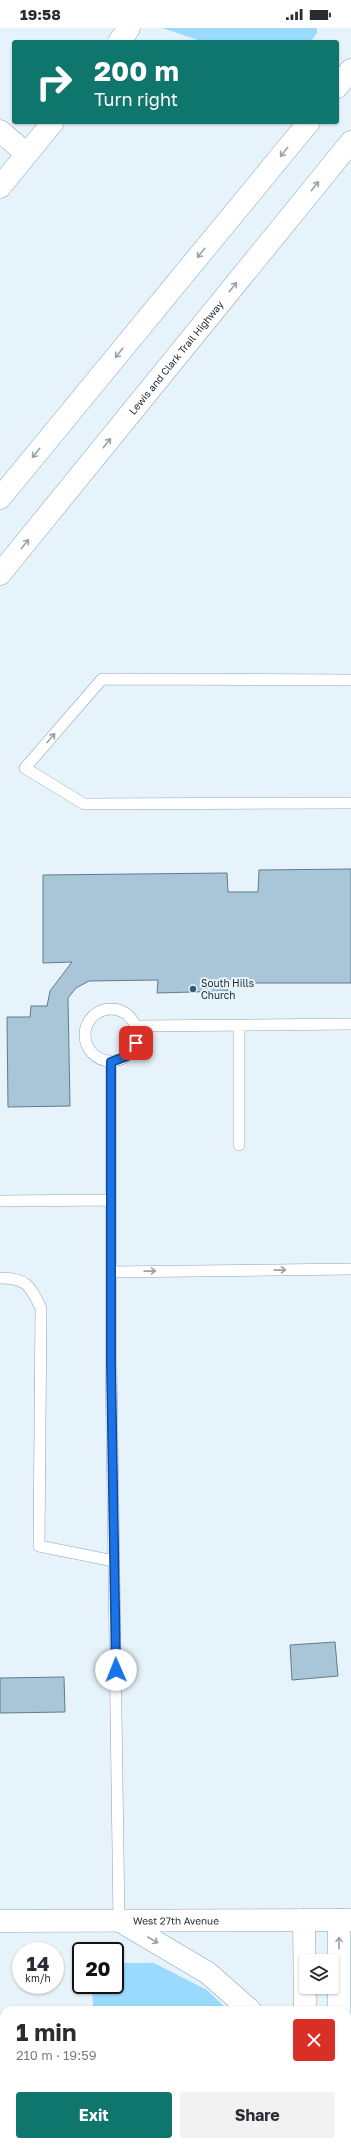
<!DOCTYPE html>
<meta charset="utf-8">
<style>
body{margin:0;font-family:"Golos Text",sans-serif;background:#f2f2f3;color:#2b2b33;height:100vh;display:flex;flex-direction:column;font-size:15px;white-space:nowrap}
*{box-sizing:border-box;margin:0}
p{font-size:13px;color:#7c7c81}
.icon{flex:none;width:22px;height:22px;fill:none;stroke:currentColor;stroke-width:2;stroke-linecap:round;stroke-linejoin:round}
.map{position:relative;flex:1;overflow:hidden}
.side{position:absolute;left:0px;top:1978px;width:351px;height:140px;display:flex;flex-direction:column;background:#fff;border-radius:12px 12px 0 0;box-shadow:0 1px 3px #0004}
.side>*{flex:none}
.hud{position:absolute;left:12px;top:12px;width:327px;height:84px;border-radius:4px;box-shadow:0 1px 3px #0004;background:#0f766e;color:#fff;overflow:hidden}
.fabs{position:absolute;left:299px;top:1926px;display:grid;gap:8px}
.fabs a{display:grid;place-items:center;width:40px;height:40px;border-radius:4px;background:#fff;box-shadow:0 1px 3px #0004;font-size:20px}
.speed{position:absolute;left:12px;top:1914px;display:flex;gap:8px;font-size:20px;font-weight:700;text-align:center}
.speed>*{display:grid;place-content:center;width:52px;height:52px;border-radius:50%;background:#fff;box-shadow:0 1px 3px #0004;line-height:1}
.speed small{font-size:10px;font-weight:400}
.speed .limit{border:2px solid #111;border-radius:6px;background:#fff;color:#111}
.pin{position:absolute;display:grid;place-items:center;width:34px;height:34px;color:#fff;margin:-17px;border-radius:8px;box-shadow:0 2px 6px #0006}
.me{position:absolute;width:44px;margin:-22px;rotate:359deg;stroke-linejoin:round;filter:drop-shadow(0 0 3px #0008)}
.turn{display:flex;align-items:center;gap:14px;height:84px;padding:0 16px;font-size:18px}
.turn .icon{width:52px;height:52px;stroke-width:2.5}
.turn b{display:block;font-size:28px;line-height:34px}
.round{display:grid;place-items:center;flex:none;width:42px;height:42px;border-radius:4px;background:#f2f2f3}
.headline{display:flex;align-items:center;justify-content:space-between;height:68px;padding:0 16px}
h1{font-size:24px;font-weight:700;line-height:30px}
.button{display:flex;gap:8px;margin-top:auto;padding:8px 16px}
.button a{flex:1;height:46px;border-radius:4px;background:#0f766e;color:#fff;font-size:16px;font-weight:700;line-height:46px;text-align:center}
.button a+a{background:#f2f2f3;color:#2b2b33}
.status{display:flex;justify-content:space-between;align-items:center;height:28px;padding:0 20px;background:#fff;direction:ltr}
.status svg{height:11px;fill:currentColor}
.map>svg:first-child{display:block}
</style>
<div class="status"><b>19:58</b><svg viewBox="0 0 49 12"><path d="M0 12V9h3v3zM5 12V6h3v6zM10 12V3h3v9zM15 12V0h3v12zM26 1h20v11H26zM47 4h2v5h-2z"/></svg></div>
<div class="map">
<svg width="351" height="2118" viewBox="0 0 351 2118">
<rect width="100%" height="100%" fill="#e7f3fb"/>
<!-- green -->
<path fill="#9bdaff" d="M 162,0 L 317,0 L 317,5 L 310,14 L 204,14 Z
M 115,1935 L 154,1935 L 207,1962 L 228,1982 L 93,1982 L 92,1957 L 115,1957 Z
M 0,2085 L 4,2085 L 4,2114 L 281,2114 L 281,2118 L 0,2118 Z"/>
<!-- building -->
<path fill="#a9c6d8" stroke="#617c8c" d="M 351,841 L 351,955 L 228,955 L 228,963 L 157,965 L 158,952 L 89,953 L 76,960 L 68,970 L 70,1078 L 8,1079 L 7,989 L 30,989 L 31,978 L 47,978 L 50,963 L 72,934 L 43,935 L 43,847 L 227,845 L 228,864 L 258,864 L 259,842 Z
M 335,1614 L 338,1648 L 292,1652 L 290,1617 Z
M 64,1649 L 65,1684 L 0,1685 L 0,1650 Z"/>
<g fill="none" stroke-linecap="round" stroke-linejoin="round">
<!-- lane casing -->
<g stroke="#8aa6b7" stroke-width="12">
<path id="lane" d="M 351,652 L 102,651 L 25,740 L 84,776 L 351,775
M85 1007a26 26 0 1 1 52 0a26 26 0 1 1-52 0Z
M 239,997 L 239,1117
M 136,998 L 351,996
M 111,1034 L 111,1335 L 119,1893
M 0,1173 L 111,1172
M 111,1244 L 351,1241
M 0,1250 C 27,1250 30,1258 41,1280 L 39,1518 L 114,1533"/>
</g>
<!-- street casing -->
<g stroke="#8aa6b7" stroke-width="23">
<path id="street" d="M 119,14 L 129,0
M 0,103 L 27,126
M 0,159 L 53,94"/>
</g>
<!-- secondary casing -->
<g stroke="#8aa6b7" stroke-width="23">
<g id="secondary">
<path d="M 304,1892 L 305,1982"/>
<path id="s1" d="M 0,1893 L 351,1892"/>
<path d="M 120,1893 L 208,1945 L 250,1982"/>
<path d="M 339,1982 L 339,1892"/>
<path d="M 307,2114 L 307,2118"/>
<path d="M 339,2118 L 339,2114"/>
</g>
</g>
<!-- highway casing -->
<g stroke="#8aa6b7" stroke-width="23">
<g id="highway">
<path d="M 337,59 L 351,42"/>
<path d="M 0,470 L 309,94"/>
<path id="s2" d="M 0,546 L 351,114"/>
</g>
</g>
<!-- lane -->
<use href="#lane" stroke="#fff" stroke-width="11"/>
<!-- street -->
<use href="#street" stroke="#fff" stroke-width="22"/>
<!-- secondary -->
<use href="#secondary" stroke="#fff" stroke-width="22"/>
<!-- highway -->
<use href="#highway" stroke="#fff" stroke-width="22"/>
</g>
<!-- one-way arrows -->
<defs><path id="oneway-shaft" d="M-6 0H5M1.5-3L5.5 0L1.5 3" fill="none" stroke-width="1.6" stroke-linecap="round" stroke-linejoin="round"/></defs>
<g stroke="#9ca1a4">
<use href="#oneway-shaft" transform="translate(284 124) rotate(129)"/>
<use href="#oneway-shaft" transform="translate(315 158) rotate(-51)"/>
<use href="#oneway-shaft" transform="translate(201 225) rotate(129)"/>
<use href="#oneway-shaft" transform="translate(233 259) rotate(-51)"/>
<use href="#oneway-shaft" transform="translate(119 325) rotate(129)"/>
<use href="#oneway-shaft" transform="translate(107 415) rotate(-51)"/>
<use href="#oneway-shaft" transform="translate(36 425) rotate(129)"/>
<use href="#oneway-shaft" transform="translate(25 516) rotate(-51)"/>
<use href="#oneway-shaft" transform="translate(51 710) rotate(-49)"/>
<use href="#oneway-shaft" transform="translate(280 1242) rotate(-1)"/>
<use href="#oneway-shaft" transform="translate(150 1243) rotate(-1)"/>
<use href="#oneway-shaft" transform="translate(153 1912) rotate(30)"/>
<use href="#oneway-shaft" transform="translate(339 1915) rotate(-90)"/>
</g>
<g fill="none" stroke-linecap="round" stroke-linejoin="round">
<!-- route casing -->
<g stroke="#114b97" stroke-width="10">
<path id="route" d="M 116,1642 L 111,1335 L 111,1034 L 127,1028 L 136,1015"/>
</g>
<!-- route -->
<use href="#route" stroke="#1a73e8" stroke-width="7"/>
</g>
<!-- markers -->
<circle fill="#2b5f7b" stroke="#e7f3fb" stroke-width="1.5" cx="193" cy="961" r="4"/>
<g text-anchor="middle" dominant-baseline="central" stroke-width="4" stroke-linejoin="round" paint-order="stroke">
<!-- street labels -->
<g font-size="10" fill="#232e35" stroke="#e7f3fb">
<text stroke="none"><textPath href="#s2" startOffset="279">Lewis and Clark Trail Highway</textPath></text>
<text stroke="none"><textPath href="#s1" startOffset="176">West 27th Avenue</textPath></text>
</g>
<!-- poi labels -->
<g font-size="10" fill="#232e35" stroke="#e7f3fb" text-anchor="start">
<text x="201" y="955">South Hills<tspan x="201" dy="12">Church</tspan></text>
</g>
</g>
</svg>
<div class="fabs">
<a><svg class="icon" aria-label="layers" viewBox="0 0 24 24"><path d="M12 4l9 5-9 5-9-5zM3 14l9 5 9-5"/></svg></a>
</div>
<div class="speed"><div>14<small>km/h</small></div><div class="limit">20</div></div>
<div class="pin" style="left:136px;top:1015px;background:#d93025"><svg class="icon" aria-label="arrive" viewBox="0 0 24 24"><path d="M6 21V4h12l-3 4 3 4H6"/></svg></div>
<svg class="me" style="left:116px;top:1642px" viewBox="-20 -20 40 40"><circle r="19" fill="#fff"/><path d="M0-13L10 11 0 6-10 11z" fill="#1a73e8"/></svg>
<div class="hud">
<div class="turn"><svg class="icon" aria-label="right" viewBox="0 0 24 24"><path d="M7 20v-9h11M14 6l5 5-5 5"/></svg><div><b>200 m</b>Turn right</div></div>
</div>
<section class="side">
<div class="headline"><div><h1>1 min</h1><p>210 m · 19:59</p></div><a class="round" style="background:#d93025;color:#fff"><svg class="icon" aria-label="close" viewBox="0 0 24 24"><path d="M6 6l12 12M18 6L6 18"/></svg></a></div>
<div class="button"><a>Exit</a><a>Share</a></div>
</section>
</div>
